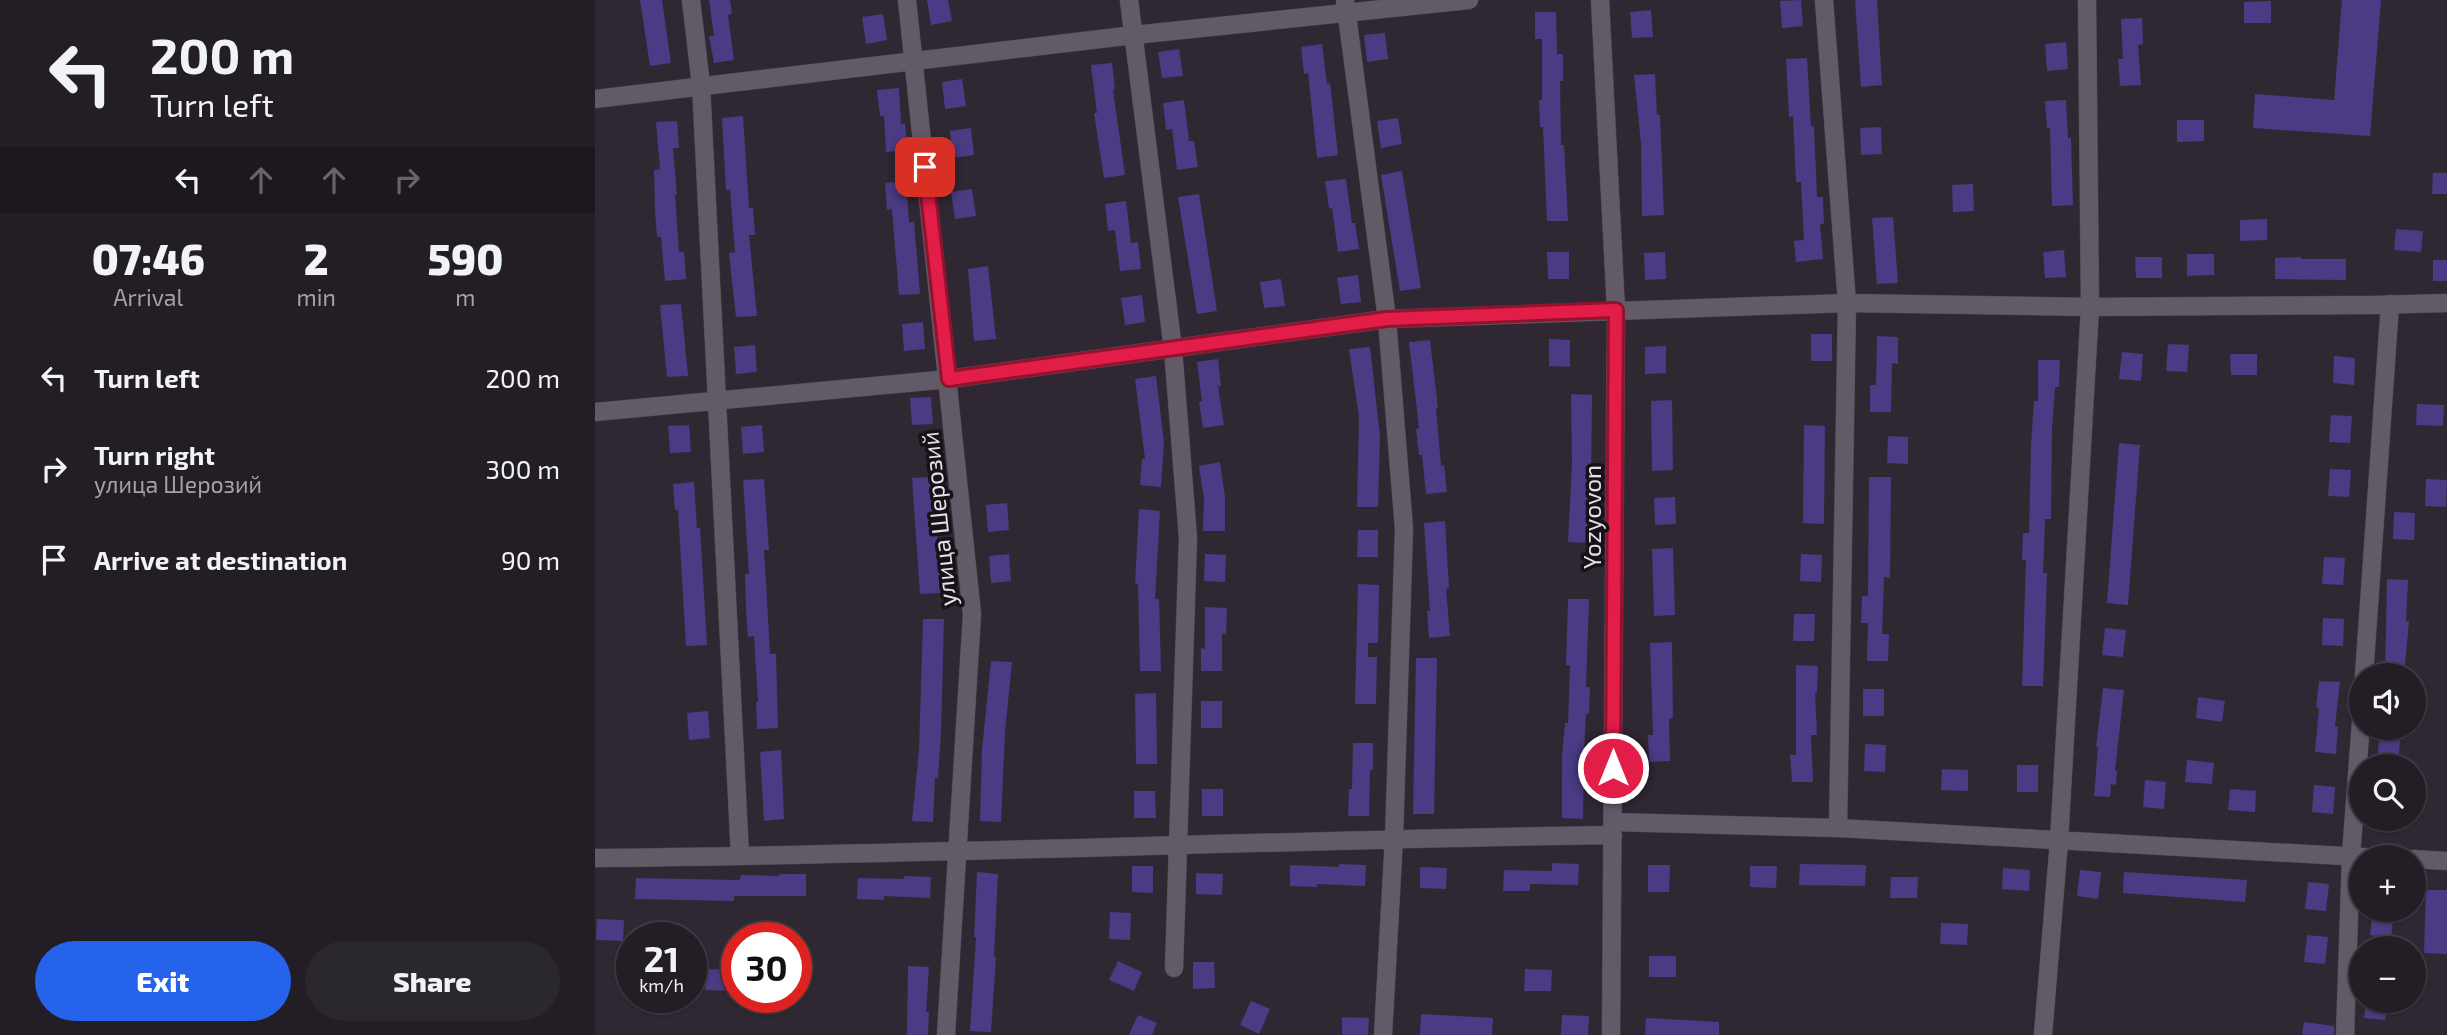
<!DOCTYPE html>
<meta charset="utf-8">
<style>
body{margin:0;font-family:"Exo 2",sans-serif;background:#2b272e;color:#f1f3f6;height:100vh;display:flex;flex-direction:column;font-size:26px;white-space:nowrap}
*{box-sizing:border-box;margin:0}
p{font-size:23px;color:#a3a2a7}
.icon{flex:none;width:38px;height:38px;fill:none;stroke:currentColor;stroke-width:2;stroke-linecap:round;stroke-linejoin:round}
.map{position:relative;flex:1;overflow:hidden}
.side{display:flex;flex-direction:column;background:#231e26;width:595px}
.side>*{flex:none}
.top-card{background:#231e26;color:#f1f3f6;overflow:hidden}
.tools{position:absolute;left:1754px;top:663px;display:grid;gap:14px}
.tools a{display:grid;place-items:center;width:77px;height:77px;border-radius:50%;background:#231e26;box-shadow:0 2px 5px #0004,0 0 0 2px #403c43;font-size:35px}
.speed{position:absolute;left:21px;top:922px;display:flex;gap:14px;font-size:35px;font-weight:700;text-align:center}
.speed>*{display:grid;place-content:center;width:91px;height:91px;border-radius:50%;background:#231e26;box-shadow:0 2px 5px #0004,0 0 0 2px #403c43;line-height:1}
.speed small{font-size:18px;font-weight:400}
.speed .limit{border:10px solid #d22;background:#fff;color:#111}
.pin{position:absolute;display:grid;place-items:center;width:60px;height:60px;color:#fff;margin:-30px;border-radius:14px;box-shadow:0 4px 10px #0006}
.me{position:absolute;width:77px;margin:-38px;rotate:0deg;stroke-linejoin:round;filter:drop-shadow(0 0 5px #0008)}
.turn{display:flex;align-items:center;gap:24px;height:147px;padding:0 35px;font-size:32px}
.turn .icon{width:91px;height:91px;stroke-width:2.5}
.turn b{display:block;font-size:49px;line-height:60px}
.lanes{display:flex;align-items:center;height:66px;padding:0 35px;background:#0003;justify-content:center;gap:35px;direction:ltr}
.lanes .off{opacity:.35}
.eta{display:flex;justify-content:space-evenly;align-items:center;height:119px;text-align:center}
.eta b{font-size:42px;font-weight:800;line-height:49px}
.primary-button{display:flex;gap:14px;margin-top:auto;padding:14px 35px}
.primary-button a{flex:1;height:80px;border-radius:42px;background:#2563eb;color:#fff;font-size:28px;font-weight:800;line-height:80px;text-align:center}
.primary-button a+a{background:#2b272e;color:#f1f3f6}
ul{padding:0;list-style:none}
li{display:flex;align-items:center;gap:21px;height:91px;padding:0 35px}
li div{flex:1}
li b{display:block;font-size:26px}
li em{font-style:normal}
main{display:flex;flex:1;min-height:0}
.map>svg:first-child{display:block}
</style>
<main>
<section class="side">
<div class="top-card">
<div class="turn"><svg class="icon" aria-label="left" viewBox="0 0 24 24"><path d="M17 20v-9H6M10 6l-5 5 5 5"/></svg><div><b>200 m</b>Turn left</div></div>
<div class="lanes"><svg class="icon" aria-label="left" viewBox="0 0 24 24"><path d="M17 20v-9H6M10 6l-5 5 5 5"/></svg><svg class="icon off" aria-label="ahead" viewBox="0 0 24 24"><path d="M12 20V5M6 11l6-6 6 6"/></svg><svg class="icon off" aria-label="ahead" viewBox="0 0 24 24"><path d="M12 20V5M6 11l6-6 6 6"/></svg><svg class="icon off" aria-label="right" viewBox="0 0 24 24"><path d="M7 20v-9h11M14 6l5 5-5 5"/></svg></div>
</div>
<div class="eta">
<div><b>07:46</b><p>Arrival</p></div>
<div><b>2</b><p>min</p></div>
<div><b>590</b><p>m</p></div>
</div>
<ul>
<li><svg class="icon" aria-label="left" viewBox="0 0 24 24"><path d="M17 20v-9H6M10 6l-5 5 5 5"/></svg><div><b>Turn left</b></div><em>200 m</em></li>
<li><svg class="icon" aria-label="right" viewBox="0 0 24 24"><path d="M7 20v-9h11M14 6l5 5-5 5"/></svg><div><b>Turn right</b><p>улица Шерозий</p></div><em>300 m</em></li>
<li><svg class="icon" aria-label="arrive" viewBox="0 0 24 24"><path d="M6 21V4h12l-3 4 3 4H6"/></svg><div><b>Arrive at destination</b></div><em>90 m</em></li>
</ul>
<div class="primary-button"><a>Exit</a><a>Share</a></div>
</section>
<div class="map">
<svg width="1852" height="1035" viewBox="0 0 1852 1035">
<rect width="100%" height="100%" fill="#2f2833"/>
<!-- building -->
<path fill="#4a3b84" d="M 45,0 L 67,0 L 76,63 L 55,66 Z
M 114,0 L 135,0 L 137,14 L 133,15 L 139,60 L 119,63 L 114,36 L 119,36 Z
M 332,0 L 353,0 L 357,21 L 336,25 Z
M 1206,0 L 1208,26 L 1187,28 L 1185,1 Z
M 1260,0 L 1282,0 L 1287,85 L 1266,87 Z
M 1747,0 L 1786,0 L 1775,136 L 1658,128 L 1660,94 L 1739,100 Z
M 1676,1 L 1676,23 L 1649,23 L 1649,2 Z
M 1056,10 L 1058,37 L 1037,38 L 1035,12 Z
M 940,12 L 961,12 L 962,54 L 968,54 L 968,81 L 965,81 L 966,145 L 969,145 L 973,221 L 952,221 L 948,127 L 945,127 L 944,100 L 947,100 L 947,39 L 940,39 Z
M 288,14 L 292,40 L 271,44 L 267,17 Z
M 1547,18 L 1548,44 L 1543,45 L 1546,85 L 1525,86 L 1523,59 L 1528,59 L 1526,19 Z
M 790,33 L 793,59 L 772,62 L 769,35 Z
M 1471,42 L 1473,69 L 1452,71 L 1450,44 Z
M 727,44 L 732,84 L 735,83 L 743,155 L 722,158 L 713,73 L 709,74 L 706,47 Z
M 584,49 L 588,76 L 567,78 L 563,52 Z
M 1212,58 L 1216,126 L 1219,126 L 1222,197 L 1228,197 L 1229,224 L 1225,224 L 1228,259 L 1201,262 L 1199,241 L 1209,240 L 1206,182 L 1201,182 L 1198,116 L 1194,117 L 1191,59 Z
M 517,63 L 520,89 L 518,90 L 530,175 L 509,178 L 499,113 L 502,113 L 496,65 Z
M 1060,74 L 1062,115 L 1065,115 L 1069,215 L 1047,216 L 1046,143 L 1039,75 Z
M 367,79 L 371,106 L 350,109 L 347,82 Z
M 304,88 L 306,124 L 310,123 L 312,150 L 291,152 L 289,116 L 285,116 L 282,90 Z
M 589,100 L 594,141 L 599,141 L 603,167 L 582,170 L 577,129 L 571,130 L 568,103 Z
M 1471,100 L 1473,138 L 1476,138 L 1478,205 L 1457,206 L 1455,128 L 1452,128 L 1450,101 Z
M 148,116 L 154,208 L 158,208 L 160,235 L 154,235 L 162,316 L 141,317 L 134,253 L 140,252 L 135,190 L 131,190 L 127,118 Z
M 803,118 L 807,144 L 786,148 L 782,121 Z
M 1582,120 L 1609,120 L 1609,141 L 1582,142 Z
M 82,121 L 84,148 L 78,148 L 82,195 L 80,195 L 84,252 L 89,252 L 91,279 L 70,281 L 66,237 L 62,237 L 60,211 L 59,170 L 65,169 L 61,122 Z
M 1286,127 L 1287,154 L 1266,155 L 1265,128 Z
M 376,128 L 379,155 L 358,158 L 355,131 Z
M 807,171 L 826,288 L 805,291 L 786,175 Z
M 1838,173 L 1852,173 L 1852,194 L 1837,194 Z
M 751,179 L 757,223 L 760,223 L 764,249 L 743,252 L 737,208 L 734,208 L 730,181 Z
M 311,181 L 314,222 L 319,222 L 325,294 L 304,295 L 297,209 L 292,210 L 290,183 Z
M 1378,184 L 1379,211 L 1358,212 L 1357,185 Z
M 377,189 L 381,216 L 360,219 L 356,192 Z
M 604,194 L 622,311 L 602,314 L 583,197 Z
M 531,201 L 536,243 L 543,242 L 546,269 L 525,271 L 520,230 L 513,231 L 510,204 Z
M 1298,217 L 1303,283 L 1282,284 L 1277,218 Z
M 1672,219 L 1672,240 L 1645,241 L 1645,220 Z
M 1801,229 L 1828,231 L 1826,252 L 1799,250 Z
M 1469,250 L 1471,277 L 1450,278 L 1448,252 Z
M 952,252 L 974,252 L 974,279 L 953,279 Z
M 1070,252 L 1071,279 L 1050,280 L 1049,253 Z
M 1592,254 L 1619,254 L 1619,275 L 1592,276 Z
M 1540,257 L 1567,257 L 1567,278 L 1541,278 Z
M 1706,257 L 1706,259 L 1751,259 L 1751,280 L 1680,279 L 1680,258 Z
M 1838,260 L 1852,260 L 1852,281 L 1838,281 Z
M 393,266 L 401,339 L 379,341 L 373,269 Z
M 763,275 L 766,302 L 746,304 L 742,278 Z
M 686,279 L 690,306 L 669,308 L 665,282 Z
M 547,295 L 550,322 L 530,325 L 526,298 Z
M 86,304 L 93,376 L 72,377 L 65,305 Z
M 328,322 L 330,349 L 309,351 L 307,324 Z
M 1216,334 L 1237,334 L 1237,361 L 1216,361 Z
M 1282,336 L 1303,337 L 1303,364 L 1297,363 L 1296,412 L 1275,412 L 1275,385 L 1281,385 Z
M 954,339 L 975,340 L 975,367 L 954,366 Z
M 835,340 L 843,408 L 841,408 L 846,466 L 849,465 L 852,492 L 831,494 L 827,455 L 824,455 L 821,429 L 824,428 L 814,342 Z
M 1573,344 L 1594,345 L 1592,372 L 1571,371 Z
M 160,345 L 162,372 L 141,374 L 139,347 Z
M 1071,346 L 1071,373 L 1050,374 L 1050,347 Z
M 775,347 L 785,436 L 783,507 L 762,507 L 764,417 L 754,349 Z
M 1527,352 L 1548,354 L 1546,381 L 1524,379 Z
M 1635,354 L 1662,354 L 1662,375 L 1636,375 Z
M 1739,356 L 1760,358 L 1759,385 L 1738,383 Z
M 623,359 L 626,386 L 623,386 L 629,425 L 608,428 L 604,402 L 607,401 L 602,362 Z
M 1443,360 L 1465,360 L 1464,387 L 1460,387 L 1457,428 L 1456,519 L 1450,519 L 1448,573 L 1452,573 L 1448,686 L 1427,686 L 1431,560 L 1427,560 L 1428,533 L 1434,533 L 1436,444 L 1439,401 L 1443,401 Z
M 561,376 L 569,442 L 566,487 L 545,485 L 547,459 L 550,459 L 540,379 Z
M 976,394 L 997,395 L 996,478 L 998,478 L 994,543 L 973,542 L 977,464 Z
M 336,397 L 338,424 L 317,425 L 315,398 Z
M 1077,400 L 1078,470 L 1057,471 L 1056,401 Z
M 1822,404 L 1849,405 L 1848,426 L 1821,425 Z
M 1736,415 L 1757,416 L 1755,443 L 1734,442 Z
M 94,425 L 96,452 L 75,453 L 73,426 Z
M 167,425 L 169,452 L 148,454 L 146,427 Z
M 1209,425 L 1230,426 L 1229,524 L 1208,523 Z
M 1293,436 L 1313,437 L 1313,464 L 1292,463 Z
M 1524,443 L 1545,445 L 1533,605 L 1512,603 Z
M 625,462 L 630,497 L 630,531 L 608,531 L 609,499 L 604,466 Z
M 1735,469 L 1756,470 L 1754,497 L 1733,496 Z
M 338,477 L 346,593 L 325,594 L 317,478 Z
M 1274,477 L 1296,477 L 1295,578 L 1289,577 L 1287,634 L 1294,634 L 1293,661 L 1272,661 L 1273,623 L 1266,623 L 1267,596 L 1273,596 Z
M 169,479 L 174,550 L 169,550 L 172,600 L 175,654 L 181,654 L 183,728 L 162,729 L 161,702 L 163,702 L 159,636 L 153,637 L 151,610 L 150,574 L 154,574 L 148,480 Z
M 1831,479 L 1852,480 L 1851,507 L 1830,506 Z
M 99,482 L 102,528 L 105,528 L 112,645 L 91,646 L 83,510 L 80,510 L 78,484 Z
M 1080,497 L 1081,524 L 1060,525 L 1059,498 Z
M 412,503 L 414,530 L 393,532 L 391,505 Z
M 544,509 L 565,511 L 560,599 L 564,599 L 566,671 L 545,671 L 543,584 L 540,583 Z
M 1799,512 L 1820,513 L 1819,540 L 1798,539 Z
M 850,521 L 854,588 L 851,589 L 855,636 L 834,638 L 832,611 L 835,611 L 829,523 Z
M 763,530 L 783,530 L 783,557 L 762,557 Z
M 1078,548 L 1080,615 L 1059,616 L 1057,549 Z
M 414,554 L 416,581 L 396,583 L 394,556 Z
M 610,554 L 631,555 L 630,582 L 609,581 Z
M 1206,554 L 1227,555 L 1226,582 L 1205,581 Z
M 1729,557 L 1750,558 L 1748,585 L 1727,584 Z
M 1792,579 L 1813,580 L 1811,621 L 1814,621 L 1809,676 L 1790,676 Z
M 763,584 L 784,585 L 783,643 L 773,643 L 773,657 L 782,657 L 781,704 L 760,704 Z
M 973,599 L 994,599 L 991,687 L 995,687 L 994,714 L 991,714 L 989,750 L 988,819 L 967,818 L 967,757 L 970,723 L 973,723 L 975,665 L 971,665 Z
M 610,607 L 632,608 L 631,634 L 627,634 L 627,671 L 606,671 L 606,648 L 610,649 Z
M 1199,614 L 1220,614 L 1219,641 L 1198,641 Z
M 1728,618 L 1749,619 L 1748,646 L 1727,645 Z
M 328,619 L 349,619 L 346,732 L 343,778 L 340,778 L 338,822 L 317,821 L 324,750 Z
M 1510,628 L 1531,630 L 1528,657 L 1507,655 Z
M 1077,642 L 1078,718 L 1074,719 L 1075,761 L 1054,762 L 1053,735 L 1058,735 L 1055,643 Z
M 821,658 L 842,658 L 839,814 L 818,814 Z
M 396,661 L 417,662 L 410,732 L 406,822 L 385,821 L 387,750 Z
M 1201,665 L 1223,666 L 1222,693 L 1220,693 L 1222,735 L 1216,735 L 1218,782 L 1197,782 L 1195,755 L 1201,755 Z
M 1724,681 L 1745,682 L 1740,726 L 1743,727 L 1741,754 L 1720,752 L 1724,708 L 1721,707 Z
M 1508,688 L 1529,690 L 1520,771 L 1522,771 L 1521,785 L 1516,784 L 1515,797 L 1499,796 L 1503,747 L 1501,747 Z
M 1268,689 L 1289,689 L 1289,716 L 1268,716 Z
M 561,693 L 562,764 L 541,764 L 540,694 Z
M 1603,697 L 1630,701 L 1627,722 L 1601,718 Z
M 606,701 L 627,701 L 627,728 L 606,728 Z
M 113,711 L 115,738 L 94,740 L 92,713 Z
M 1784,739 L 1805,740 L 1803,766 L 1782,766 Z
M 758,743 L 778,743 L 778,770 L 775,770 L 774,816 L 753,816 L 754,789 L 757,789 Z
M 1270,744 L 1291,745 L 1290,772 L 1269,771 Z
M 186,750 L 189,819 L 169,821 L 165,752 Z
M 1592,760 L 1619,763 L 1617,784 L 1590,782 Z
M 1422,765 L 1443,765 L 1443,792 L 1422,792 Z
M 1347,769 L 1373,770 L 1373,791 L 1346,790 Z
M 1550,780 L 1571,782 L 1569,809 L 1548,807 Z
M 1719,785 L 1740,787 L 1738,814 L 1717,812 Z
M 607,789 L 628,789 L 628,816 L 607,816 Z
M 1635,789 L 1661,791 L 1660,812 L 1633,810 Z
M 539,791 L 560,791 L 561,818 L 539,818 Z
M 957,863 L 984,864 L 983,885 L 935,884 L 935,891 L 908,891 L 909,870 L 957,871 Z
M 744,864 L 771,865 L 770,886 L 722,884 L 722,887 L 695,886 L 695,865 L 744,867 Z
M 1205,864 L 1271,865 L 1270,886 L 1204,885 Z
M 1053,865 L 1075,865 L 1074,892 L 1053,892 Z
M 537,866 L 558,866 L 558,893 L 537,892 Z
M 1155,866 L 1182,866 L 1181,888 L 1155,887 Z
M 825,867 L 852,868 L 851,889 L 825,888 Z
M 1408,868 L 1435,870 L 1434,891 L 1407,889 Z
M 1485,870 L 1506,872 L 1503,899 L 1482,896 Z
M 382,872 L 403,874 L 399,957 L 401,957 L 396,1032 L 375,1031 L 381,937 L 379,937 Z
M 1529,872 L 1652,880 L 1650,902 L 1528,893 Z
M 601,873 L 628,874 L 627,895 L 601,894 Z
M 184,874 L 211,874 L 211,896 L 139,896 L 139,901 L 40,899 L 41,878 L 145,880 L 146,875 L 184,876 Z
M 309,876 L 336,877 L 335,898 L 289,896 L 289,900 L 262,899 L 263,878 L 309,879 Z
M 1296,877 L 1323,877 L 1322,898 L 1295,898 Z
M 1713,882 L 1734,884 L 1731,911 L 1710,909 Z
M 1831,890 L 1852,890 L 1852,954 L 1829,953 Z
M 1778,910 L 1799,911 L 1796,938 L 1775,935 Z
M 515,912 L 536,913 L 535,940 L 514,939 Z
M 2,919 L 29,920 L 28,941 L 1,940 Z
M 1346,923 L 1373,924 L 1372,945 L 1345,944 Z
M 1712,935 L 1733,937 L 1730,964 L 1709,962 Z
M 1054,956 L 1081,956 L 1081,977 L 1054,977 Z
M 523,961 L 547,972 L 539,991 L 514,980 Z
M 598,962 L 619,962 L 620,988 L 598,989 Z
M 313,966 L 334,967 L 331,1012 L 334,1012 L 333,1035 L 312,1035 Z
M 111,969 L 138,970 L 137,991 L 110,990 Z
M 930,969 L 957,970 L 956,991 L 929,991 Z
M 148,998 L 174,998 L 174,1010 L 147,1009 Z
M 656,1001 L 675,1009 L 664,1034 L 645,1025 Z
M 1771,1001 L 1792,1001 L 1790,1020 L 1769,1018 Z
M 826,1014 L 898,1018 L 897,1035 L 825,1035 Z
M 543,1015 L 562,1023 L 557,1035 L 534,1035 Z
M 967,1015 L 994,1016 L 993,1035 L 966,1035 Z
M 747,1017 L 774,1018 L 773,1035 L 747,1035 Z
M 1051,1018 L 1124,1022 L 1124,1035 L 1050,1035 Z
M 1709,1022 L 1739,1026 L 1739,1035 L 1707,1035 Z"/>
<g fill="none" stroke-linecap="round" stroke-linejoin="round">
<!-- street casing -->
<g stroke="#4d4651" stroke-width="19">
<path id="street" d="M 96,0 L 106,85 L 145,856
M 312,0 L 377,614 L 351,1035
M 534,0 L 578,349 L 593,538 L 579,968
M 750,0 L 792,319 L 809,529 L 799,838 L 788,1035
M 1005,0 L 1021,310 L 1016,1035
M 1229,0 L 1252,303 L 1243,828
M 0,99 L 539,35 L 874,0
M 0,412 L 354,379 L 792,319 L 1252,303 L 1495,307 L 1778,305 L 1852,303
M 1769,676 L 1795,304
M 1018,822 L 1243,828 L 1785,858
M 0,858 C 339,855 678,840 1018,835
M 1818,859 L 1852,861
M 1448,1035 L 1464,841 L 1495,307 L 1492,0
M 1750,1035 L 1756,856 L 1766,722"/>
</g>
<!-- street -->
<use href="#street" stroke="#635a67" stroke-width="18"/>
</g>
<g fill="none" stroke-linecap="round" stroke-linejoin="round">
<!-- route casing -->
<g stroke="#92132f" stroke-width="18">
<path id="route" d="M 330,167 L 354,379 L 792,319 L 1021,310 L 1018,768"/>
</g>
<!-- route -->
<use href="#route" stroke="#e11d48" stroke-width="12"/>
</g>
<g text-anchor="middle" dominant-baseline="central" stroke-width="7" stroke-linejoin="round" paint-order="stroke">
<!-- street labels -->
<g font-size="24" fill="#e6e1e9" stroke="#161217">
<text transform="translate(996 517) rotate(-90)">Yozyovon</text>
<text transform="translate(343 519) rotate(-96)">улица Шерозий</text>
</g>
</g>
</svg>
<div class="tools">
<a><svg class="icon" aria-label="sound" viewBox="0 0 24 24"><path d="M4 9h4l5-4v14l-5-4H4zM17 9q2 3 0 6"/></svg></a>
<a><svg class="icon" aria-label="search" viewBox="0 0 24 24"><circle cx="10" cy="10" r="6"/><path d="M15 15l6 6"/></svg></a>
<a>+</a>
<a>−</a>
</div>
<div class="speed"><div>21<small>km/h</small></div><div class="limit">30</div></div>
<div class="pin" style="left:330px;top:167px;background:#d93025"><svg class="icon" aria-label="arrive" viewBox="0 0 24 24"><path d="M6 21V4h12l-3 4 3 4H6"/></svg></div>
<svg class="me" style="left:1018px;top:768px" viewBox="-20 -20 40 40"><circle r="17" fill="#e11d48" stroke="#fff" stroke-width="3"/><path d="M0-11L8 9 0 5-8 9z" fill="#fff"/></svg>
</div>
</main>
